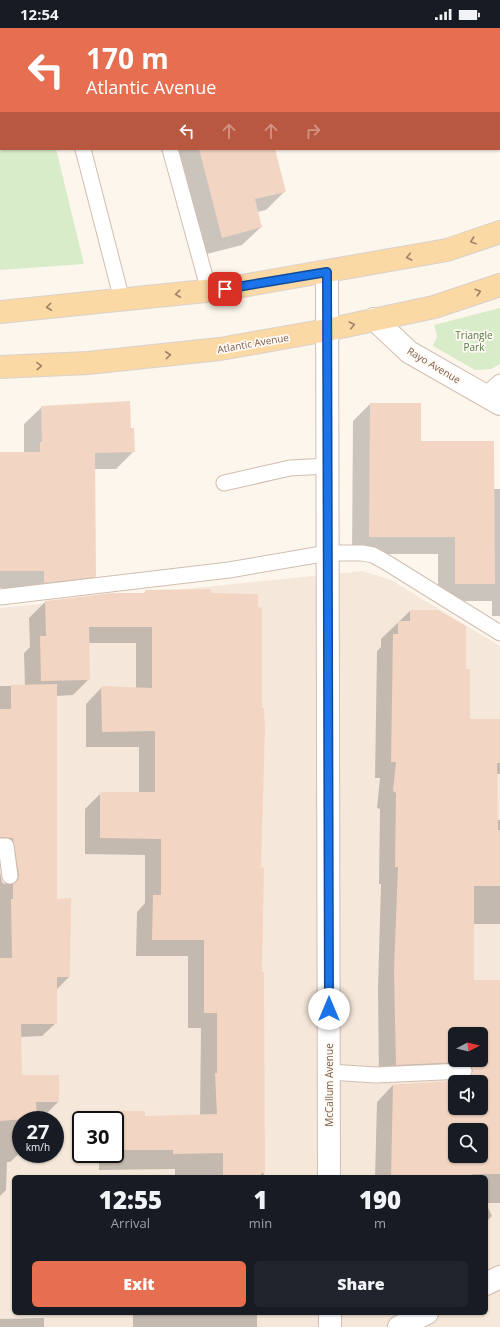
<!DOCTYPE html>
<style>
body{margin:0;font-family:"Open Sans",sans-serif;background:#20242c;color:#f1f3f6;height:100vh;display:flex;flex-direction:column;font-size:15px;white-space:nowrap}
*{box-sizing:border-box;margin:0}
p{font-size:13px;color:#9ea1a6}
.icon{flex:none;width:22px;height:22px;fill:none;stroke:currentColor;stroke-width:2;stroke-linecap:round;stroke-linejoin:round}
.map{position:relative;flex:1;overflow:hidden}
.sheet{position:absolute;left:12px;top:1147px;width:476px;height:140px;display:flex;flex-direction:column;background:#171b24;border-radius:6px;box-shadow:0 1px 3px #0004}
.sheet>*{flex:none}
.top-card{position:absolute;left:0px;top:0px;width:500px;height:122px;box-shadow:0 1px 3px #0004;background:#e76f51;color:#fff;overflow:hidden}
.needle{width:26px;rotate:83deg}
.controls{position:absolute;left:448px;top:999px;display:grid;gap:8px}
.controls a{display:grid;place-items:center;width:40px;height:40px;border-radius:6px;background:#171b24;box-shadow:0 1px 3px #0004;font-size:20px}
.speed{position:absolute;left:12px;top:1083px;display:flex;gap:8px;font-size:20px;font-weight:700;text-align:center}
.speed>*{display:grid;place-content:center;width:52px;height:52px;border-radius:50%;background:#171b24;box-shadow:0 1px 3px #0004;line-height:1}
.speed small{font-size:10px;font-weight:400}
.speed .limit{border:2px solid #111;border-radius:6px;background:#fff;color:#111}
.pin{position:absolute;display:grid;place-items:center;width:34px;height:34px;color:#fff;margin:-17px;border-radius:8px;box-shadow:0 2px 6px #0006}
.me{position:absolute;width:44px;margin:-22px;rotate:0deg;stroke-linejoin:round;filter:drop-shadow(0 0 3px #0008)}
.turn{display:flex;align-items:center;gap:14px;height:84px;padding:0 20px;font-size:18px}
.turn .icon{width:52px;height:52px;stroke-width:2.5}
.turn b{display:block;font-size:28px;line-height:34px}
.lanes{display:flex;align-items:center;height:38px;padding:0 20px;background:#0003;justify-content:center;gap:20px;direction:ltr}
.lanes .off{opacity:.35}
.eta{display:flex;justify-content:space-evenly;align-items:center;height:68px;text-align:center}
.eta b{font-size:24px;font-weight:800;line-height:28px}
.cta{display:flex;gap:8px;margin-top:auto;padding:8px 20px}
.cta a{flex:1;height:46px;border-radius:6px;background:#e76f51;color:#fff;font-size:16px;font-weight:800;line-height:46px;text-align:center}
.cta a+a{background:#20242c;color:#f1f3f6}
.status{display:flex;justify-content:space-between;align-items:center;height:28px;padding:0 20px;background:#171b24;direction:ltr}
.status svg{height:11px;fill:currentColor}
.map>svg:first-child{display:block}
</style>
<div class="status"><b>12:54</b><svg viewBox="0 0 49 12"><path d="M0 12V9h3v3zM5 12V6h3v6zM10 12V3h3v9zM15 12V0h3v12zM26 1h20v11H26zM47 4h2v5h-2z"/></svg></div>
<div class="map">
<svg width="500" height="1299" viewBox="0 0 500 1299">
<rect width="100%" height="100%" fill="#fdf6ec"/>
<!-- residential -->
<path fill="#f5e8da" fill-rule="evenodd" d="M 362,543 L 391,552 L 500,618 L 500,1299 L 0,1299 L 0,580 ZM 455,1006 L 481,1006 L 481,1032 L 455,1032 ZM 455,1054 L 481,1054 L 481,1080 L 455,1080 ZM 21,1092 L 55,1092 L 55,1126 L 21,1126 ZM 81,1092 L 115,1092 L 115,1126 L 81,1126 ZM 455,1102 L 481,1102 L 481,1128 L 455,1128 ZM 14,1149 L 486,1149 L 486,1285 L 14,1285 Z"/>
<!-- green -->
<path fill="#d8ecc9" d="M 0,0 L 27,1 L 1,1 L 1,121 L 56,121 L 84,236 L 0,242 Z
M 500,280 L 500,336 L 491,341 L 475,342 L 433,318 L 437,308 L 434,297 Z"/>
<!-- shadow -->
<path fill="#0003" fill-rule="evenodd" d="M 146,0 L 242,0 L 241,1 Z
M 176,121 L 274,121 L 285,163 L 266,182 L 257,184 L 261,199 L 242,217 L 203,227 Z
M 370,376 L 420,414 L 493,461 L 500,461 L 500,588 L 492,588 L 492,573 L 438,573 L 438,526 L 352,526 L 353,393 Z
M 42,379 L 130,401 L 134,423 L 116,441 L 94,441 L 95,548 L 78,566 L 27,560 L 0,560 L 0,425 L 24,425 L 24,396 Z
M 146,563 L 260,841 L 261,945 L 263,945 L 264,1149 L 175,1149 L 175,1141 L 99,1142 L 99,1126 L 115,1126 L 115,1092 L 106,1092 L 115,1084 L 144,1084 L 144,1089 L 200,1088 L 201,1000 L 188,1000 L 188,928 L 136,928 L 137,884 L 145,875 L 145,827 L 85,826 L 85,781 L 101,765 L 139,765 L 139,719 L 86,719 L 86,676 L 102,659 L 136,661 L 136,615 L 88,615 L 89,651 L 73,667 L 56,668 L 56,872 L 69,949 L 56,962 L 56,995 L 42,1008 L 20,1009 L 21,1048 L 58,1074 L 45,1087 L 36,1087 L 34,1092 L 21,1092 L 21,1124 L 10,1134 L 7,1134 L 6,1162 L 0,1168 L 0,844 L 2,854 L 5,857 L 0,826 L 0,658 L 25,658 L 24,625 L 30,619 L 29,590 L 45,574 L 143,566 Z
M 410,583 L 465,642 L 469,692 L 500,691 L 500,746 L 496,746 L 497,792 L 500,792 L 500,896 L 473,896 L 473,953 L 500,953 L 500,1175 L 486,1175 L 486,1149 L 375,1149 L 377,1074 L 393,1057 L 453,1054 L 446,1050 L 379,1053 L 378,960 L 381,856 L 379,856 L 380,781 L 377,780 L 380,750 L 375,750 L 377,623 L 381,619 L 381,611 ZM 455,1006 L 481,1006 L 481,1032 L 455,1032 ZM 455,1054 L 481,1054 L 481,1080 L 455,1080 ZM 455,1102 L 481,1102 L 481,1128 L 455,1128 Z
M 486,1176 L 492,1188 L 486,1194 Z
M 133,1285 L 257,1285 L 257,1299 L 133,1299 Z
M 44,1290 L 44,1299 L 0,1299 L 0,1291 Z"/>
<!-- building -->
<path fill="#f3d5c3" fill-rule="evenodd" d="M 199,121 L 275,121 L 286,164 L 255,171 L 262,199 L 222,210 Z
M 130,373 L 131,400 L 134,400 L 135,424 L 95,425 L 96,549 L 44,555 L 44,543 L 0,543 L 0,424 L 40,424 L 40,414 L 42,414 L 41,378 Z
M 370,375 L 421,375 L 421,413 L 494,413 L 495,556 L 455,556 L 455,509 L 369,509 Z
M 211,561 L 211,565 L 258,566 L 258,579 L 262,580 L 262,680 L 264,680 L 265,700 L 261,840 L 264,839 L 262,944 L 264,944 L 265,1145 L 261,1145 L 261,1149 L 223,1149 L 223,1125 L 173,1126 L 173,1122 L 115,1122 L 115,1083 L 145,1083 L 145,1088 L 217,1086 L 215,1045 L 217,1045 L 217,985 L 204,985 L 204,912 L 152,912 L 153,867 L 161,867 L 161,811 L 100,810 L 100,764 L 155,764 L 155,703 L 102,704 L 101,658 L 152,660 L 152,599 L 89,599 L 90,652 L 41,653 L 40,608 L 46,608 L 45,573 L 112,565 L 146,565 L 145,562 Z
M 410,582 L 438,582 L 466,598 L 466,641 L 470,641 L 470,691 L 500,691 L 500,735 L 497,735 L 498,802 L 500,802 L 500,858 L 474,858 L 474,952 L 500,952 L 500,1146 L 472,1146 L 473,1149 L 391,1149 L 393,1057 L 464,1052 L 469,1050 L 473,1043 L 471,1038 L 464,1034 L 396,1037 L 394,942 L 398,839 L 395,839 L 396,765 L 393,763 L 396,734 L 391,734 L 393,606 L 398,606 L 398,593 L 410,593 ZM 455,1006 L 481,1006 L 481,1032 L 455,1032 ZM 455,1054 L 481,1054 L 481,1080 L 455,1080 ZM 455,1102 L 481,1102 L 481,1128 L 455,1128 Z
M 57,656 L 57,871 L 71,870 L 70,949 L 57,949 L 57,996 L 21,996 L 22,1047 L 59,1047 L 59,1074 L 36,1074 L 37,1090 L 0,1093 L 0,930 L 12,930 L 11,871 L 13,871 L 13,856 L 18,852 L 19,847 L 13,810 L 0,809 L 0,681 L 11,681 L 11,657 Z"/>
<g fill="none" stroke-linecap="round" stroke-linejoin="round">
<!-- lane casing -->
<g stroke="#d1beb0" stroke-width="17">
<path id="lane" d="M 53,0 L 53,1
M 137,0 L 138,1
M 83,121 L 122,272
M 170,121 L 209,263
M 485,367 L 500,354
M 224,455 L 290,440 L 328,438
M 0,569 L 229,542 L 328,525 L 362,525 L 373,527 L 384,533 L 500,605
M 0,818 L 6,818 L 10,848
M 329,1044 L 376,1047 L 464,1043"/>
</g>
<!-- street casing -->
<g stroke="#d1beb0" stroke-width="24">
<path id="street" d="M 327,244 L 329,1149
M 374,291 L 409,324 L 500,376
M 486,1256 L 500,1249
M 330,1285 L 330,1299
M 399,1299 L 427,1285"/>
</g>
<!-- primary casing -->
<g stroke="#dad1cd" stroke-width="24">
<path id="primary" d="M 0,284 L 225,261 L 447,222 L 500,204
M 0,339 L 88,335 L 220,321 L 327,302 L 434,279 L 500,257"/>
</g>
<!-- lane -->
<use href="#lane" stroke="#fff" stroke-width="15"/>
<!-- street -->
<use href="#street" stroke="#fff" stroke-width="22"/>
<!-- primary -->
<use href="#primary" stroke="#fbd9a5" stroke-width="22"/>
</g>
<!-- one-way arrows -->
<defs><path id="oneway-chevron" d="M-2-3.5L2.5 0L-2 3.5" fill="none" stroke-width="1.6" stroke-linecap="round" stroke-linejoin="round"/></defs>
<g stroke="#a18267">
<use href="#oneway-chevron" transform="translate(473 213) rotate(162)"/>
<use href="#oneway-chevron" transform="translate(409 229) rotate(169)"/>
<use href="#oneway-chevron" transform="translate(478 264) rotate(-18)"/>
<use href="#oneway-chevron" transform="translate(178 266) rotate(174)"/>
<use href="#oneway-chevron" transform="translate(49 279) rotate(174)"/>
<use href="#oneway-chevron" transform="translate(352 297) rotate(-13)"/>
<use href="#oneway-chevron" transform="translate(168 327) rotate(-6)"/>
<use href="#oneway-chevron" transform="translate(39 338) rotate(-2)"/>
</g>
<g fill="none" stroke-linecap="round" stroke-linejoin="round">
<!-- route casing -->
<g stroke="#114b97" stroke-width="10">
<path id="route" d="M 225,261 L 327,244 L 329,981"/>
</g>
<!-- route -->
<use href="#route" stroke="#1a73e8" stroke-width="7"/>
</g>
<g text-anchor="middle" dominant-baseline="central" stroke-width="3.5" stroke-linejoin="round" paint-order="stroke">
<!-- park labels -->
<g font-size="10" fill="#537a41" stroke="#fffaf3">
<text x="474" y="307">Triangle<tspan x="474" dy="12">Park</tspan></text>
</g>
<!-- street labels -->
<g font-size="10" fill="#7a5c4d" stroke="#fffaf3">
<text transform="translate(253 315) rotate(-10)">Atlantic Avenue</text>
<text transform="translate(434 337) rotate(31)">Rayo Avenue</text>
<text transform="translate(329 1057) rotate(-90)">McCallum Avenue</text>
</g>
</g>
</svg>
<div class="controls">
<a><svg class="needle" viewBox="-14 -14 28 28"><path d="M0-13l5 13h-10z" fill="#e53935"/><path d="M0 13l5-13h-10z" fill="#9ea1a6"/></svg></a>
<a><svg class="icon" aria-label="sound" viewBox="0 0 24 24"><path d="M4 9h4l5-4v14l-5-4H4zM17 9q2 3 0 6"/></svg></a>
<a><svg class="icon" aria-label="search" viewBox="0 0 24 24"><circle cx="10" cy="10" r="6"/><path d="M15 15l6 6"/></svg></a>
</div>
<div class="speed"><div>27<small>km/h</small></div><div class="limit">30</div></div>
<div class="pin" style="left:225px;top:261px;background:#d93025"><svg class="icon" aria-label="arrive" viewBox="0 0 24 24"><path d="M6 21V4h12l-3 4 3 4H6"/></svg></div>
<svg class="me" style="left:329px;top:981px" viewBox="-20 -20 40 40"><circle r="19" fill="#fff"/><path d="M0-13L10 11 0 6-10 11z" fill="#1a73e8"/></svg>
<div class="top-card">
<div class="turn"><svg class="icon" aria-label="left" viewBox="0 0 24 24"><path d="M17 20v-9H6M10 6l-5 5 5 5"/></svg><div><b>170 m</b>Atlantic Avenue</div></div>
<div class="lanes"><svg class="icon" aria-label="left" viewBox="0 0 24 24"><path d="M17 20v-9H6M10 6l-5 5 5 5"/></svg><svg class="icon off" aria-label="ahead" viewBox="0 0 24 24"><path d="M12 20V5M6 11l6-6 6 6"/></svg><svg class="icon off" aria-label="ahead" viewBox="0 0 24 24"><path d="M12 20V5M6 11l6-6 6 6"/></svg><svg class="icon off" aria-label="right" viewBox="0 0 24 24"><path d="M7 20v-9h11M14 6l5 5-5 5"/></svg></div>
</div>
<section class="sheet">
<div class="eta">
<div><b>12:55</b><p>Arrival</p></div>
<div><b>1</b><p>min</p></div>
<div><b>190</b><p>m</p></div>
</div>
<div class="cta"><a>Exit</a><a>Share</a></div>
</section>
</div>
